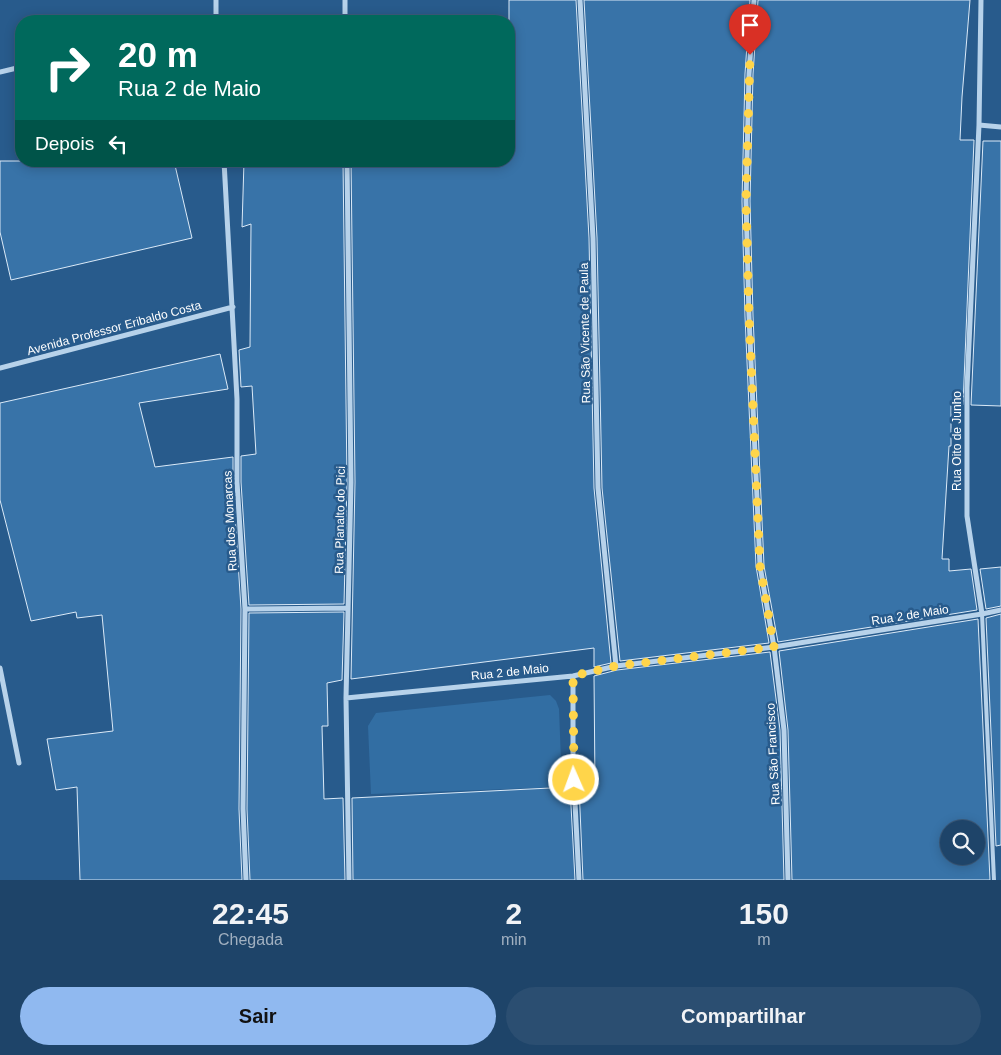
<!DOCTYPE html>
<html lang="pt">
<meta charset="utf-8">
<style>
body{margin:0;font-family:Arial,sans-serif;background:#2b4e71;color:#f1f3f6;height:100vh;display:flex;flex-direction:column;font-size:19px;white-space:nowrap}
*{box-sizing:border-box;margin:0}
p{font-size:16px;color:#a1b0c0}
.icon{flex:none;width:28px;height:28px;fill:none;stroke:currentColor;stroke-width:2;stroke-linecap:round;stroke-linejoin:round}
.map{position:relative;height:880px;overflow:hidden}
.details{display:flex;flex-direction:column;background:#1e4469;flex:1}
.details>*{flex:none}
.banner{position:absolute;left:15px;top:15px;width:500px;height:152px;border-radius:20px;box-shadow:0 2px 12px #0003,0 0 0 1px #3c5c7d;background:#00695c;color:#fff;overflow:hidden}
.controls{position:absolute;left:940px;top:820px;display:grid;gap:10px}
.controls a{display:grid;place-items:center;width:45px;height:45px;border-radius:50%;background:#1e4469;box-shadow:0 2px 12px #0003,0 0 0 1px #3c5c7d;font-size:25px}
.pin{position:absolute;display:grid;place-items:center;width:42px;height:42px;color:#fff;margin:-51px -21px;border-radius:50% 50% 50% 0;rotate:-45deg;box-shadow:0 0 5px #0007}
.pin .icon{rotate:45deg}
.me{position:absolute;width:55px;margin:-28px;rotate:358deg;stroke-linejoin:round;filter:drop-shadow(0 0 4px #0008)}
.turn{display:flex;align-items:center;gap:18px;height:105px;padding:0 20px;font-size:22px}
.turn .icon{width:65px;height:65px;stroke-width:2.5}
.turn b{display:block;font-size:35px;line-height:42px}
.then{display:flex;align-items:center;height:48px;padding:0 20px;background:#0003;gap:10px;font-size:19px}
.eta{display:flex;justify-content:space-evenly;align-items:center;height:85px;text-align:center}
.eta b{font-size:30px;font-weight:800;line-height:35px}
.action{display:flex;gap:10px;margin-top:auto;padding:10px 20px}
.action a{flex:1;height:58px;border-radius:30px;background:#90b9f0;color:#111;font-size:20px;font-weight:800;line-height:58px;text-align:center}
.action a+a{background:#2b4e71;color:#f1f3f6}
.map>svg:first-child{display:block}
</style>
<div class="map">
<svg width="1001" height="880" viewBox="0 0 1001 880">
<rect width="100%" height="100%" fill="#285b8c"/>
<!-- green -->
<path fill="#326ea3" d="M 550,695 L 556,701 L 559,709 L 562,787 L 371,794 L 368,726 L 376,713 Z"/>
<!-- building -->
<path fill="#3873a8" stroke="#dbeaf8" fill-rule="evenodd" d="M 509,0 L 576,0 L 589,238 L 594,488 L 611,663 L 594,667 L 594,648 L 351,679 L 355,482 L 351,161 L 509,161 Z
M 584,0 L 750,0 L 745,74 L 742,201 L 745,316 L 756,566 L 769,643 L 620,661 L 602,488 L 597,238 Z
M 758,0 L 970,0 L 962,97 L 960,140 L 974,140 L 963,405 L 951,405 L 951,446 L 949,446 L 942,559 L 949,559 L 949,571 L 971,569 L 977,610 L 778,642 L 764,566 L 753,316 L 750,201 L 753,74 Z
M 983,141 L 1001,141 L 1001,406 L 971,405 Z
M 0,161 L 174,161 L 192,238 L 11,280 L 0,232 Z
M 244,161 L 343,161 L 347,482 L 344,604 L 249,605 L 241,482 L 241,456 L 256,454 L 252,386 L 241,387 L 239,350 L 250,347 L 251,224 L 242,227 Z
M 220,354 L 228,389 L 139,403 L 155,467 L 233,457 L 233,482 L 241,609 L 239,809 L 242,880 L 80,880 L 77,787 L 56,790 L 47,739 L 113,731 L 102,615 L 77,618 L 76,612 L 31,621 L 0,500 L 0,403 Z
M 1001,567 L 1001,606 L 986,609 L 980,569 Z
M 344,612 L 342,680 L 327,683 L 328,726 L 322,726 L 324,799 L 343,798 L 345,880 L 250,880 L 247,809 L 249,613 Z
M 1001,614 L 1001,845 L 996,846 L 986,618 Z
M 978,619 L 990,880 L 792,880 L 788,730 L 779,651 ZM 949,829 L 976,829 L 976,856 L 949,856 Z
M 770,652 L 780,730 L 784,880 L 583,880 L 579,786 L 595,785 L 594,676 L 617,670 Z
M 570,787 L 575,880 L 353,880 L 352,798 Z"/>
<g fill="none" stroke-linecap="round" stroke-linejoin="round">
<!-- lane -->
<path stroke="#b7d2ea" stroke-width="4" d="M 982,614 L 994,880"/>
<!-- street -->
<path stroke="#b7d2ea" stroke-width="5" d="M 216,0 L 216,21
M 345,0 L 345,21
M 580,0 L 593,238 L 598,488 L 616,666
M 754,0 L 749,74 L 746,201 L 749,316 L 760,566 L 774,647 L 784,730 L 788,880
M 981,0 L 979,125 L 967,388 L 967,516 L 982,614
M 0,72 L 21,67
M 979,125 L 1001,127
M 224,161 L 237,399 L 237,482 L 245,609 L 243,809 L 246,880
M 347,161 L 351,482 L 346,698 L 349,880
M 0,368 L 233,307
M 245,609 L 348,608
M 0,668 L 19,763
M 573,676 L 573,764 L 579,880
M 346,698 L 573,676 L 616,666 L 774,647 L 982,614 L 1001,610"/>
</g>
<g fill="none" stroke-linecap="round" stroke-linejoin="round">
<!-- route -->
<path stroke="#ffd54a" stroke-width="9" stroke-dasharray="0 16.2" d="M 574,780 L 573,676 L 616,666 L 774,647 L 760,566 L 749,316 L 746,201 L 750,55"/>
</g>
<g text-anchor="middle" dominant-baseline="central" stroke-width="5" stroke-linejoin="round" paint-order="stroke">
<!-- street labels -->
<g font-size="12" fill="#fff" stroke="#285b8c">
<text transform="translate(114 328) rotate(-15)">Avenida Professor Eribaldo Costa</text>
<text transform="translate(585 333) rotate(-91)">Rua São Vicente de Paula</text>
<text transform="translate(957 441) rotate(-90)">Rua Oito de Junho</text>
<text transform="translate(340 520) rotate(-89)">Rua Planalto do Pici</text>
<text transform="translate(230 521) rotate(-93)">Rua dos Monarcas</text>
<text transform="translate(910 615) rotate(-9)">Rua 2 de Maio</text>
<text transform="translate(510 672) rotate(-6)">Rua 2 de Maio</text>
<text transform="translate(773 754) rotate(-93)">Rua São Francisco</text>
</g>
</g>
</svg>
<div class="controls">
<a><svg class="icon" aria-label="search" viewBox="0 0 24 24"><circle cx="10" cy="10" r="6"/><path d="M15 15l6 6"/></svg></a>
</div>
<div class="pin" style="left:750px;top:55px;background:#d93025"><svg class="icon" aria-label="arrive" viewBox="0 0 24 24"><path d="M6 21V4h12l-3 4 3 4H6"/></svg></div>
<svg class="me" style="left:574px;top:780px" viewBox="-20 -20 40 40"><circle r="17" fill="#ffd54a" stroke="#fff" stroke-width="3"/><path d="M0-11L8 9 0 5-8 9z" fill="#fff"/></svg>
<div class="banner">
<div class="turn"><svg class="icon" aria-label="right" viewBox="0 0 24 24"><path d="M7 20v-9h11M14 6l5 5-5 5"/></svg><div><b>20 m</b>Rua 2 de Maio</div></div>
<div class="then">Depois<svg class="icon" aria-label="left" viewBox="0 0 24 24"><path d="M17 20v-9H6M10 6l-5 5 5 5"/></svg></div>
</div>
</div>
<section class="details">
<div class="eta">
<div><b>22:45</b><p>Chegada</p></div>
<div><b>2</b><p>min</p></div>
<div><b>150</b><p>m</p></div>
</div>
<div class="action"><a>Sair</a><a>Compartilhar</a></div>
</section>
